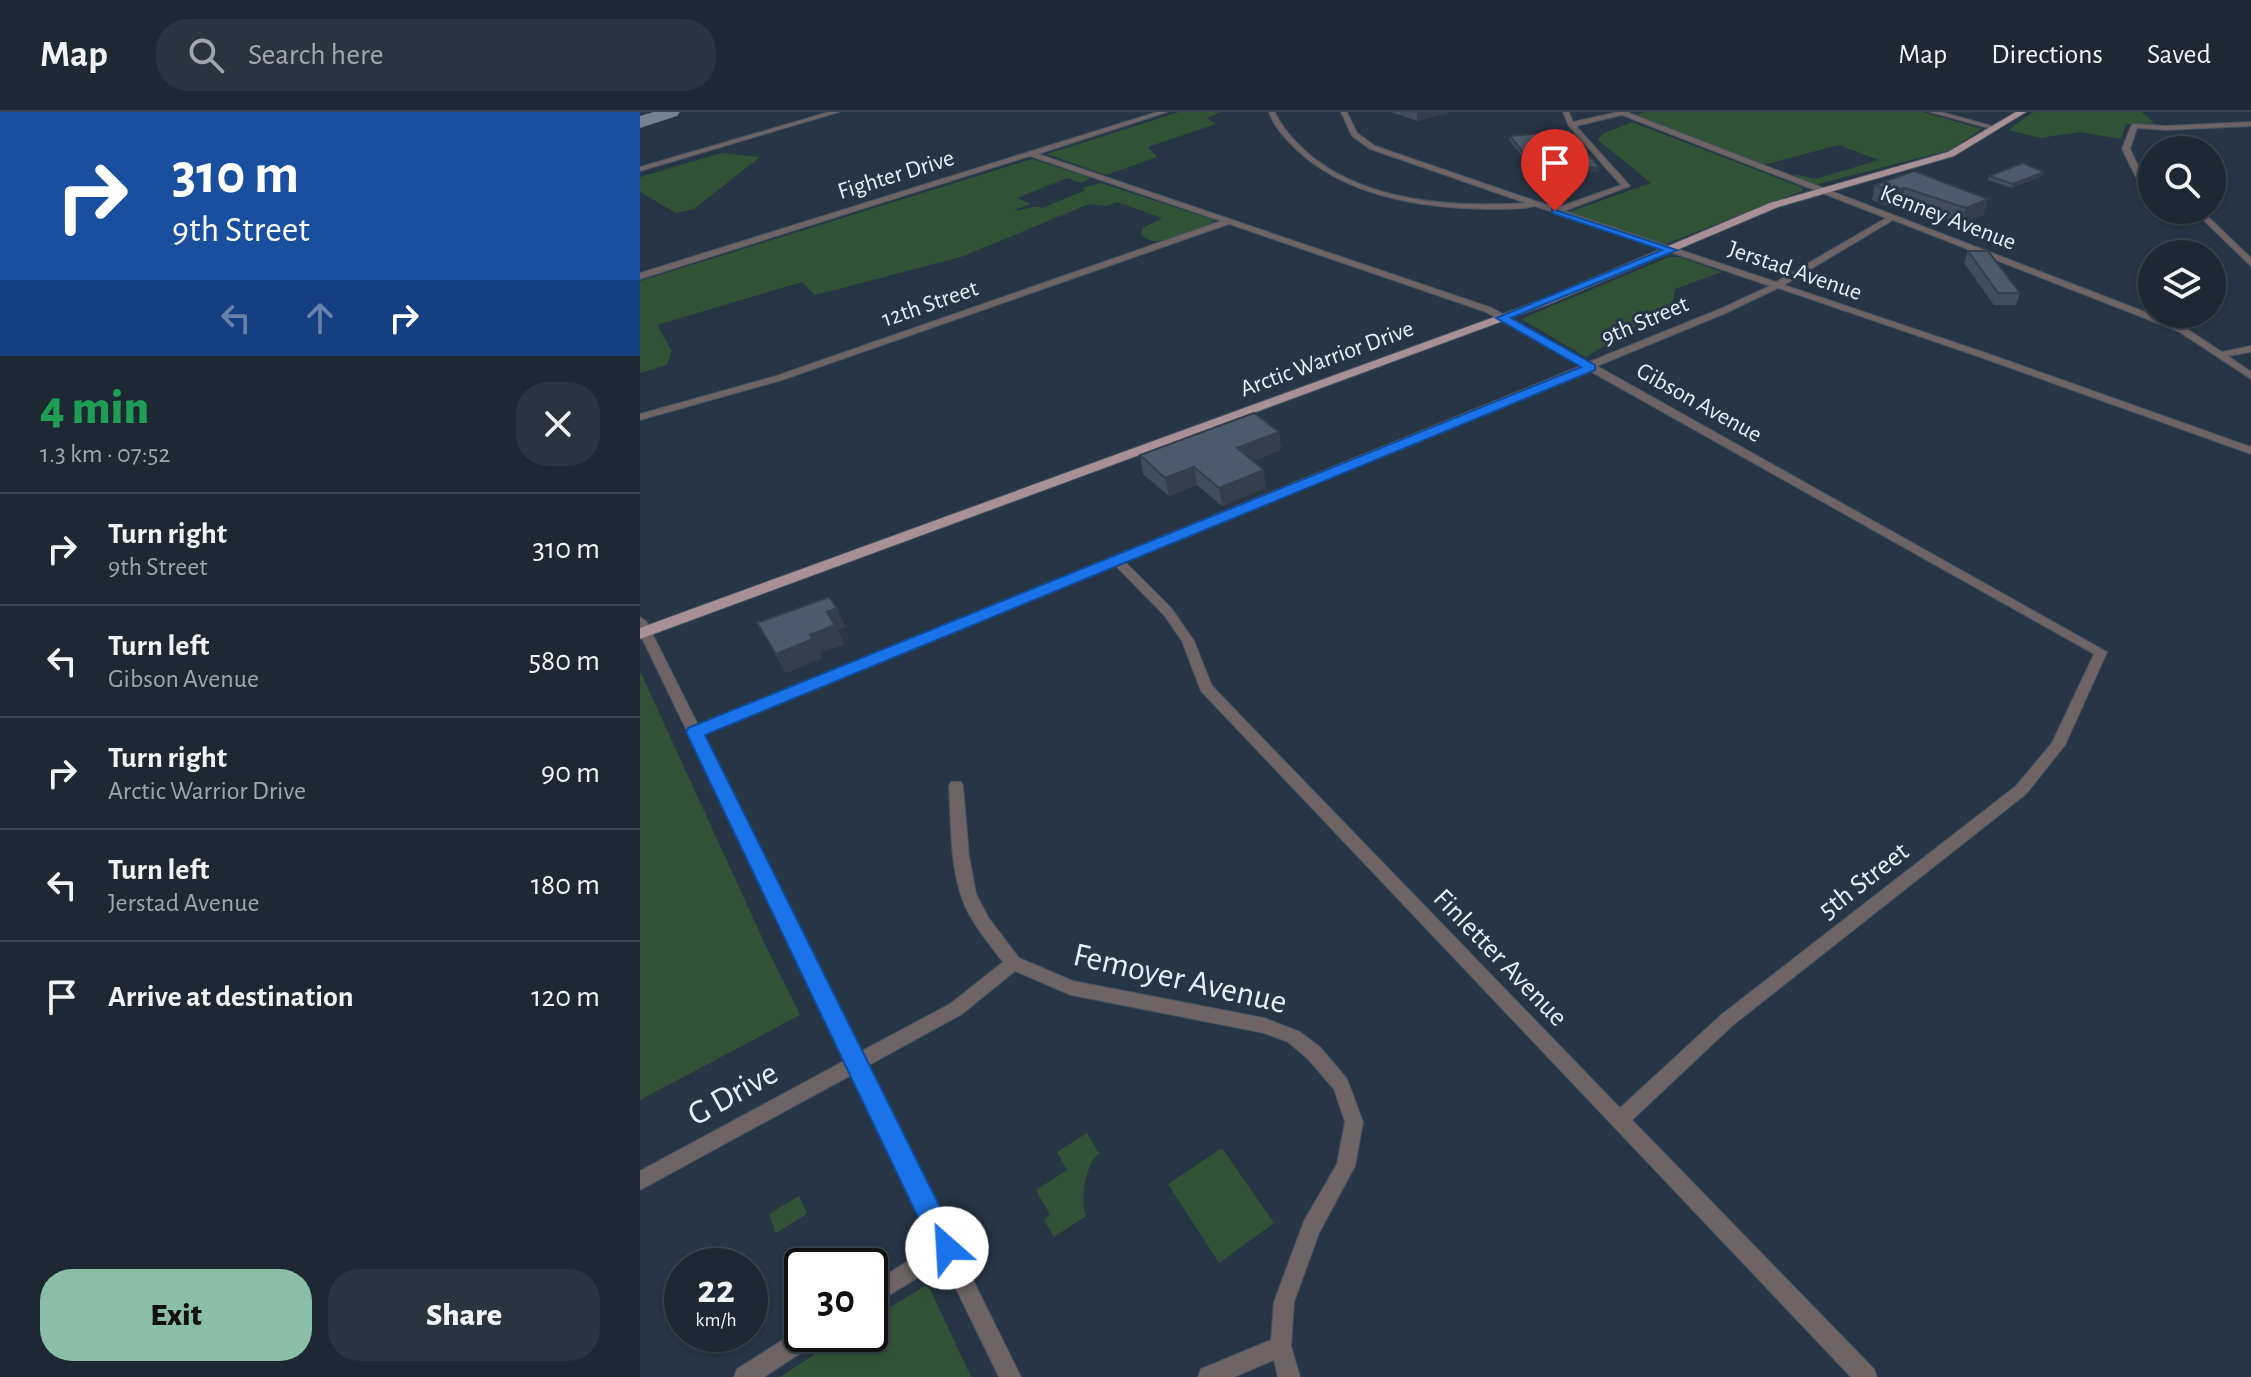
<!DOCTYPE html>
<meta charset="utf-8">
<style>
body{margin:0;font-family:"Alegreya Sans",sans-serif;background:#2a343f;color:#f1f3f6;height:100vh;display:flex;flex-direction:column;font-size:30px;white-space:nowrap}
*{box-sizing:border-box;margin:0}
p{font-size:26px;color:#a0a6ac}
.icon{flex:none;width:44px;height:44px;fill:none;stroke:currentColor;stroke-width:2;stroke-linecap:round;stroke-linejoin:round}
.map{position:relative;flex:1;overflow:hidden}
.sheet{display:flex;flex-direction:column;background:#1d2833;width:640px}
.sheet>*{flex:none}
.hud{background:#1a4fa0;color:#fff;overflow:hidden}
.tools{position:absolute;left:1498px;top:24px;display:grid;gap:16px}
.tools a{display:grid;place-items:center;width:88px;height:88px;border-radius:50%;background:#1d2833;box-shadow:0 2px 6px #0004,0 0 0 2px #3b444e;font-size:40px}
.speed{position:absolute;left:24px;top:1136px;display:flex;gap:16px;font-size:40px;font-weight:700;text-align:center}
.speed>*{display:grid;place-content:center;width:104px;height:104px;border-radius:50%;background:#1d2833;box-shadow:0 2px 6px #0004,0 0 0 2px #3b444e;line-height:1}
.speed small{font-size:20px;font-weight:400}
.speed .limit{border:4px solid #111;border-radius:12px;background:#fff;color:#111}
.pin{position:absolute;display:grid;place-items:center;width:68px;height:68px;color:#fff;margin:-82px -34px;border-radius:50% 50% 50% 0;rotate:-45deg;box-shadow:0 0 8px #0007}
.pin .icon{rotate:45deg}
.me{position:absolute;width:88px;margin:-44px;rotate:334deg;stroke-linejoin:round;filter:drop-shadow(0 0 6px #0008)}
.turn{display:flex;align-items:center;gap:28px;height:168px;padding:0 40px;font-size:36px}
.turn .icon{width:104px;height:104px;stroke-width:2.5}
.turn b{display:block;font-size:56px;line-height:68px}
.lanes{display:flex;align-items:center;height:76px;padding:0 40px;background:#0003;justify-content:center;gap:40px;direction:ltr}
.lanes .off{opacity:.35}
.round{display:grid;place-items:center;flex:none;width:84px;height:84px;border-radius:32px;background:#2a343f}
.overview{display:flex;align-items:center;justify-content:space-between;height:136px;padding:0 40px}
h1{font-size:48px;font-weight:800;line-height:60px;color:#1e9e55}
.action{display:flex;gap:16px;margin-top:auto;padding:16px 40px}
.action a{flex:1;height:92px;border-radius:32px;background:#8abfa5;color:#111;font-size:32px;font-weight:800;line-height:92px;text-align:center}
.action a+a{background:#2a343f;color:#f1f3f6}
ul{padding:0;list-style:none}
li{display:flex;align-items:center;gap:24px;height:112px;padding:0 40px;border-top:2px solid #3b444e}
li div{flex:1}
li b{display:block;font-size:30px}
li em{font-style:normal}
header{display:flex;align-items:center;gap:48px;box-sizing:border-box;height:112px;padding:0 40px;background:#1d2833;border-bottom:2px solid #3b444e}
header strong{font-size:38px}
nav{display:flex;gap:44px;margin-inline-start:auto;font-size:28px}
.search{width:560px;height:72px;background:#2a343f;display:flex;align-items:center;gap:20px;box-sizing:border-box;padding:0 28px;border-radius:32px;color:#a0a6ac;font-size:30px}
main{display:flex;flex:1;min-height:0}
.map>svg:first-child{display:block}
</style>
<header>
<strong>Map</strong>
<div class="search"><svg class="icon" aria-label="search" viewBox="0 0 24 24"><circle cx="10" cy="10" r="6"/><path d="M15 15l6 6"/></svg>Search here</div>
<nav><a>Map</a><a>Directions</a><a>Saved</a></nav>
</header>
<main>
<section class="sheet">
<div class="hud">
<div class="turn"><svg class="icon" aria-label="right" viewBox="0 0 24 24"><path d="M7 20v-9h11M14 6l5 5-5 5"/></svg><div><b>310 m</b>9th Street</div></div>
<div class="lanes"><svg class="icon off" aria-label="left" viewBox="0 0 24 24"><path d="M17 20v-9H6M10 6l-5 5 5 5"/></svg><svg class="icon off" aria-label="ahead" viewBox="0 0 24 24"><path d="M12 20V5M6 11l6-6 6 6"/></svg><svg class="icon" aria-label="right" viewBox="0 0 24 24"><path d="M7 20v-9h11M14 6l5 5-5 5"/></svg></div>
</div>
<div class="overview"><div><h1>4 min</h1><p>1.3 km · 07:52</p></div><a class="round"><svg class="icon" aria-label="close" viewBox="0 0 24 24"><path d="M6 6l12 12M18 6L6 18"/></svg></a></div>
<ul>
<li><svg class="icon" aria-label="right" viewBox="0 0 24 24"><path d="M7 20v-9h11M14 6l5 5-5 5"/></svg><div><b>Turn right</b><p>9th Street</p></div><em>310 m</em></li>
<li><svg class="icon" aria-label="left" viewBox="0 0 24 24"><path d="M17 20v-9H6M10 6l-5 5 5 5"/></svg><div><b>Turn left</b><p>Gibson Avenue</p></div><em>580 m</em></li>
<li><svg class="icon" aria-label="right" viewBox="0 0 24 24"><path d="M7 20v-9h11M14 6l5 5-5 5"/></svg><div><b>Turn right</b><p>Arctic Warrior Drive</p></div><em>90 m</em></li>
<li><svg class="icon" aria-label="left" viewBox="0 0 24 24"><path d="M17 20v-9H6M10 6l-5 5 5 5"/></svg><div><b>Turn left</b><p>Jerstad Avenue</p></div><em>180 m</em></li>
<li><svg class="icon" aria-label="arrive" viewBox="0 0 24 24"><path d="M6 21V4h12l-3 4 3 4H6"/></svg><div><b>Arrive at destination</b></div><em>120 m</em></li>
</ul>
<div class="action"><a>Exit</a><a>Share</a></div>
</section>
<div class="map">
<svg width="1611" height="1265" viewBox="0 0 1611 1265">
<rect width="100%" height="100%" fill="#273544"/>
<!-- green -->
<path fill="#315237" d="M 539,0 L 581,0 L 567,6 L 576,12 L 508,35 L 517,45 L 466,63 L 407,42 Z
M 1004,0 L 1283,0 L 1342,17 L 1310,38 L 1171,74 L 1153,62 L 1175,67 L 1239,48 L 1198,33 L 1120,54 L 994,5 Z
M 1393,0 L 1502,0 L 1514,11 L 1511,14 L 1486,12 L 1481,27 L 1440,20 L 1400,26 L 1368,18 Z
M 992,10 L 1163,76 L 1162,79 L 1025,132 L 926,101 L 1011,71 L 958,28 L 962,22 Z
M 81,41 L 120,45 L 54,97 L 36,101 L 0,80 L 0,65 Z
M 392,47 L 451,66 L 441,71 L 427,66 L 377,86 L 391,92 L 374,98 C 384,100 392,92 402,96 L 446,78 L 441,76 L 461,71 L 574,108 L 569,112 C 551,119 516,140 501,122 L 503,116 L 522,106 L 477,90 L 467,94 L 449,92 L 321,145 L 175,183 L 162,170 L 17,213 L 32,239 L 27,253 L 0,261 L 0,169 Z
M 1029,145 L 1040,145 L 1082,160 L 1035,177 L 1033,192 L 946,245 L 881,207 Z
M 0,559 L 125,832 L 160,903 L 0,988 Z
M 447,1021 L 459,1041 C 445,1054 440,1085 446,1104 L 414,1125 L 404,1108 L 410,1103 L 396,1078 L 427,1058 L 417,1040 Z
M 582,1036 L 634,1111 L 579,1151 L 528,1072 Z
M 159,1084 L 167,1102 L 136,1121 L 129,1102 Z
M 285,1174 L 290,1177 L 331,1265 L 140,1265 L 206,1222 L 230,1222 L 230,1207 Z"/>
<g fill="none" stroke-linecap="round" stroke-linejoin="round">
<!-- taxiway -->
<path fill="#778290" fill-rule="evenodd" d="M 13,0 L 40,0 L 37,4 L 0,16 L 0,4 Z"/>
<!-- minor casing -->
<g stroke="#465361" stroke-width="2">
<path id="minor" d="M 189,0 L 199,0 L 0,59 L 0,55 Z
M 517,0 L 527,0 L 398,42 L 852,196 L 949,250 L 1080,197 L 1130,174 L 895,94 C 880,98 862,97 847,97 C 777,96 698,83 649,30 C 640,21 633,12 629,0 L 635,0 C 640,12 648,21 656,30 C 713,90 809,96 886,91 L 730,37 L 712,24 L 701,0 L 707,0 L 717,21 L 735,34 L 916,96 L 981,73 L 929,14 L 923,0 L 929,0 L 933,10 L 978,0 L 990,0 L 989,1 L 1544,215 L 1582,240 L 1611,234 L 1611,240 L 1588,244 L 1611,260 L 1611,267 L 1538,219 L 1253,108 L 1144,173 L 1346,241 L 1611,335 L 1611,342 L 1340,245 L 1138,176 L 1086,201 L 957,254 L 1467,540 L 1425,633 L 1386,682 L 1093,913 L 992,1008 L 1234,1257 L 1237,1265 L 1211,1265 L 561,579 L 542,529 L 524,503 L 475,453 L 63,622 L 220,940 L 310,892 L 363,850 C 347,829 327,806 320,780 C 310,747 311,709 309,674 L 311,670 L 321,670 L 323,674 L 329,744 L 336,782 L 348,805 L 379,846 L 433,869 L 624,906 L 660,920 L 680,935 L 707,967 L 723,1010 L 715,1054 L 679,1121 L 654,1190 L 651,1234 L 660,1265 L 638,1265 L 634,1248 L 594,1265 L 558,1265 L 561,1257 L 631,1228 L 634,1190 L 664,1109 L 697,1052 L 705,1010 L 694,977 L 668,947 L 648,930 L 624,921 L 431,883 L 375,859 L 322,902 L 227,954 L 381,1265 L 359,1265 L 303,1150 L 230,1195 L 230,1173 L 295,1132 L 213,962 L 0,1078 L 0,1059 L 206,948 L 0,522 L 0,505 L 6,509 L 58,613 L 941,254 L 846,200 L 589,112 L 142,268 L 0,308 L 0,302 L 136,264 L 581,109 L 390,44 L 0,167 L 0,161 ZM 982,3 L 1246,106 L 1136,170 L 924,99 L 990,74 L 936,14 ZM 948,258 L 1454,542 L 1412,631 L 1376,674 L 1081,903 L 980,996 L 572,574 L 554,529 L 532,497 L 484,449 Z
M 1290,0 L 1301,0 L 1359,16 L 1356,18 Z
M 1611,10 L 1611,14 L 1526,18 L 1497,16 L 1490,37 L 1502,62 L 1512,69 L 1512,74 L 1496,65 L 1482,37 L 1491,14 L 1494,12 L 1526,14 Z
M 1553,98 L 1561,98 L 1611,146 L 1611,154 Z
M 162,1216 L 162,1222 L 182,1222 L 179,1229 L 124,1265 L 94,1265 L 97,1257 Z"/>
</g>
<!-- major casing -->
<g stroke="#465361" stroke-width="2">
<path id="major" d="M 1376,0 L 1386,0 L 1314,44 L 1138,95 L 909,192 L 0,527 L 0,516 L 901,188 L 1130,91 L 1308,40 Z"/>
</g>
<!-- minor -->
<use href="#minor" fill="#6e6365" fill-rule="evenodd"/>
<!-- major -->
<use href="#major" fill="#a79096" fill-rule="evenodd"/>
</g>
<!-- wall -->
<path fill="#414d5c" d="M 751,0 L 808,0 L 808,1 L 777,9 Z
M 870,24 L 959,55 L 958,59 L 898,64 L 869,28 Z
M 1274,59 L 1344,103 L 1321,111 L 1261,91 L 1248,94 L 1232,88 L 1235,73 Z
M 1349,64 L 1402,64 L 1372,76 L 1348,68 Z
M 1328,139 L 1380,181 L 1376,193 L 1354,193 L 1324,151 Z
M 639,320 L 641,338 L 612,349 L 626,376 L 582,394 L 557,373 L 529,384 L 503,362 L 500,343 Z
M 197,496 L 205,515 L 198,518 L 204,532 L 180,541 L 182,546 L 146,561 L 117,511 Z"/>
<!-- shaded-wall -->
<path fill="#353f4b" d="M 777,0 L 808,0 L 808,1 L 777,9 Z
M 959,55 L 958,59 L 898,64 L 899,60 Z
M 1404,60 L 1402,64 L 1372,76 L 1373,72 Z
M 1265,76 L 1261,91 L 1248,94 L 1252,79 Z
M 1348,87 L 1344,103 L 1321,111 L 1326,96 Z
M 639,320 L 641,338 L 599,354 L 597,336 Z
M 554,355 L 557,373 L 529,384 L 525,366 Z
M 624,358 L 626,376 L 582,394 L 579,376 Z
M 197,496 L 205,515 L 198,518 L 204,532 L 180,541 L 182,546 L 146,561 L 136,542 L 170,523 L 187,500 Z"/>
<!-- building -->
<path fill="#4c5a6b" stroke="#353f4b" stroke-width="2" d="M 929,19 L 959,55 L 899,60 L 870,24 Z
M 1383,51 L 1404,60 L 1373,72 L 1349,64 Z
M 1274,59 L 1348,87 L 1326,96 L 1265,76 L 1252,79 L 1235,73 Z
M 1328,139 L 1348,139 L 1380,181 L 1358,181 Z
M 614,301 L 639,320 L 597,336 L 624,358 L 579,376 L 554,355 L 525,366 L 500,343 Z
M 189,485 L 197,496 L 187,500 L 195,513 L 170,523 L 173,527 L 136,542 L 117,511 Z"/>
<!-- route -->
<path fill="#1a73e8" stroke="#114b97" stroke-width="2" d="M 912,97 L 1037,138 L 871,206 L 955,253 L 955,258 L 65,623 L 316,1127 L 319,1136 L 316,1145 L 307,1149 L 297,1145 L 46,620 L 48,616 L 941,255 L 856,206 L 1022,138 L 912,101 Z"/>
<g text-anchor="middle" dominant-baseline="central" stroke-width="6" stroke-linejoin="round" paint-order="stroke">
<!-- far-street labels -->
<g font-size="24" fill="#e7f0fa" stroke="#273544">
<text transform="translate(256 63) rotate(-17)">Fighter Drive</text>
<text transform="translate(1308 106) rotate(21)">Kenney Avenue</text>
<text transform="translate(1155 159) rotate(19)">Jerstad Avenue</text>
<text transform="translate(290 192) rotate(-19)">12th Street</text>
<text transform="translate(1005 209) rotate(-23)">9th Street</text>
<text transform="translate(687 247) rotate(-20)">Arctic Warrior Drive</text>
<text transform="translate(1059 291) rotate(29)">Gibson Avenue</text>
</g>
<!-- street labels -->
<g font-size="28" fill="#e7f0fa" stroke="#273544">
<text transform="translate(1224 769) rotate(-38)">5th Street</text>
<text transform="translate(860 846) rotate(46)">Finletter Avenue</text>
</g>
<!-- near-street labels -->
<g font-size="34" fill="#e7f0fa" stroke="#273544">
<text transform="translate(540 867) rotate(13)">Femoyer Avenue</text>
<text transform="translate(93 982) rotate(-29)">G Drive</text>
</g>
</g>
</svg>
<div class="tools">
<a><svg class="icon" aria-label="search" viewBox="0 0 24 24"><circle cx="10" cy="10" r="6"/><path d="M15 15l6 6"/></svg></a>
<a><svg class="icon" aria-label="layers" viewBox="0 0 24 24"><path d="M12 4l9 5-9 5-9-5zM3 14l9 5 9-5"/></svg></a>
</div>
<div class="speed"><div>22<small>km/h</small></div><div class="limit">30</div></div>
<div class="pin" style="left:915px;top:99px;background:#d93025"><svg class="icon" aria-label="arrive" viewBox="0 0 24 24"><path d="M6 21V4h12l-3 4 3 4H6"/></svg></div>
<svg class="me" style="left:307px;top:1136px" viewBox="-20 -20 40 40"><circle r="19" fill="#fff"/><path d="M0-13L10 11 0 6-10 11z" fill="#1a73e8"/></svg>
</div>
</main>
